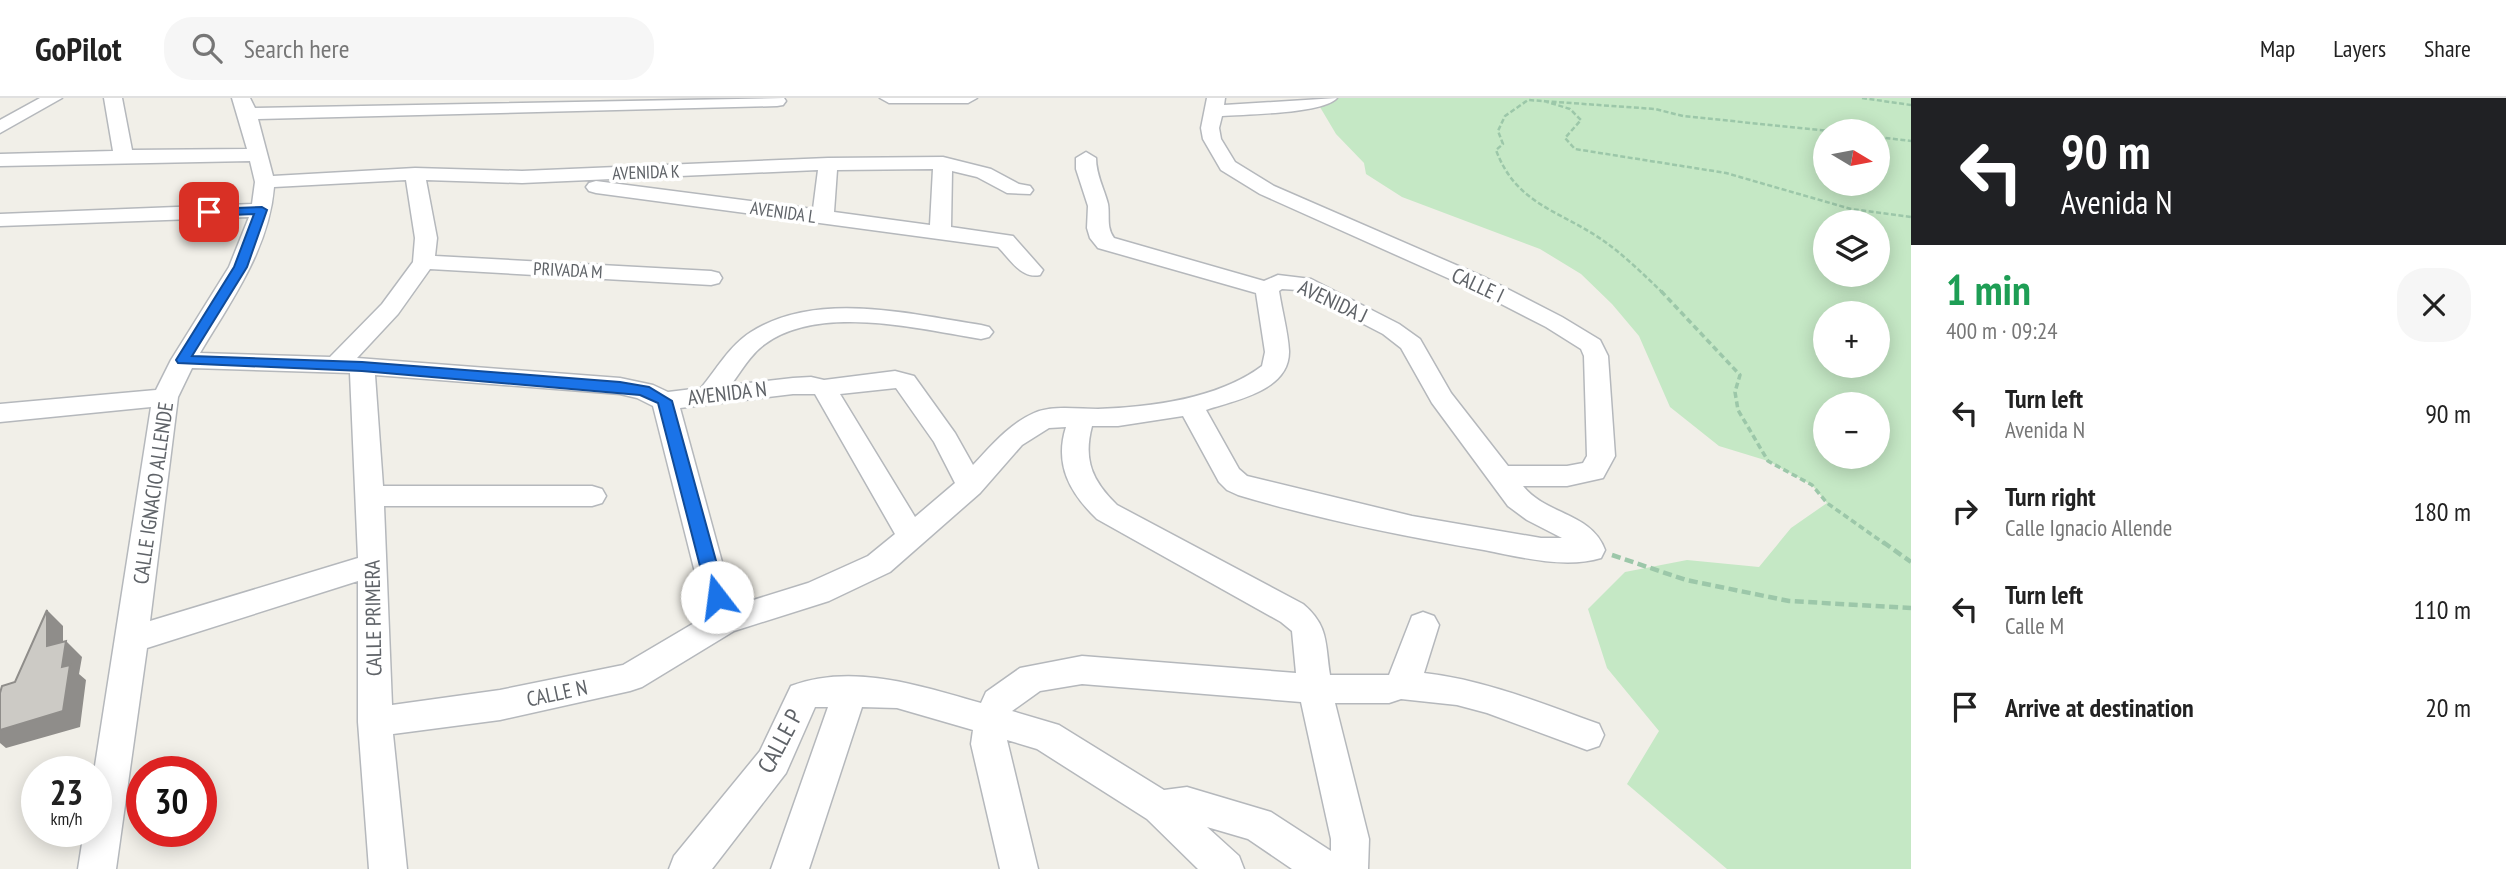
<!DOCTYPE html>
<meta charset="utf-8">
<style>
body{margin:0;font-family:"PT Sans Narrow",sans-serif;background:#f6f6f6;color:#222;height:100vh;display:flex;flex-direction:column;font-size:26px;white-space:nowrap}
*{box-sizing:border-box;margin:0}
p{font-size:23px;color:#767676}
.icon{flex:none;width:38px;height:38px;fill:none;stroke:currentColor;stroke-width:2;stroke-linecap:round;stroke-linejoin:round}
.map{position:relative;flex:1;overflow:hidden}
.drawer{display:flex;flex-direction:column;background:#fff;width:595px}
.drawer>*{flex:none}
.hud{background:#202124;color:#fff;overflow:hidden}
.needle{width:46px;rotate:100deg}
.fabs{position:absolute;left:1813px;top:21px;display:grid;gap:14px}
.fabs a{display:grid;place-items:center;width:77px;height:77px;border-radius:50%;background:#fff;box-shadow:0 4px 18px #0003;font-size:35px}
.speed{position:absolute;left:21px;top:658px;display:flex;gap:14px;font-size:35px;font-weight:700;text-align:center}
.speed>*{display:grid;place-content:center;width:91px;height:91px;border-radius:50%;background:#fff;box-shadow:0 4px 18px #0003;line-height:1}
.speed small{font-size:18px;font-weight:400}
.speed .limit{border:10px solid #d22;background:#fff;color:#111}
.pin{position:absolute;display:grid;place-items:center;width:60px;height:60px;color:#fff;margin:-30px;border-radius:14px;box-shadow:0 4px 10px #0006}
.me{position:absolute;width:77px;margin:-38px;rotate:345deg;stroke-linejoin:round;filter:drop-shadow(0 0 5px #0008)}
.turn{display:flex;align-items:center;gap:24px;height:147px;padding:0 35px;font-size:32px}
.turn .icon{width:91px;height:91px;stroke-width:2.5}
.turn b{display:block;font-size:49px;line-height:60px}
.round{display:grid;place-items:center;flex:none;width:74px;height:74px;border-radius:28px;background:#f6f6f6}
.head{display:flex;align-items:center;justify-content:space-between;height:119px;padding:0 35px}
h1{font-size:42px;font-weight:600;line-height:52px;color:#1e9e55}
ul{padding:0;list-style:none}
li{display:flex;align-items:center;gap:21px;height:98px;padding:0 35px}
li div{flex:1}
li b{display:block;font-size:26px}
li em{font-style:normal}
header{display:flex;align-items:center;gap:42px;box-sizing:border-box;height:98px;padding:0 35px;background:#fff;border-bottom:2px solid #e0e0e0}
header strong{font-size:33px}
nav{display:flex;gap:38px;margin-inline-start:auto;font-size:24px}
.search{width:490px;height:63px;background:#f6f6f6;display:flex;align-items:center;gap:18px;box-sizing:border-box;padding:0 24px;border-radius:28px;color:#767676;font-size:26px}
main{display:flex;flex:1;min-height:0}
.map>svg:first-child{display:block}
</style>
<header>
<strong>GoPilot</strong>
<div class="search"><svg class="icon" aria-label="search" viewBox="0 0 24 24"><circle cx="10" cy="10" r="6"/><path d="M15 15l6 6"/></svg>Search here</div>
<nav><a>Map</a><a>Layers</a><a>Share</a></nav>
</header>
<main>
<div class="map">
<svg width="1911" height="771" viewBox="0 0 1911 771">
<rect width="100%" height="100%" fill="#f1efe8"/>
<!-- green -->
<path fill="#c5e8c5" fill-rule="evenodd" d="M 1332,0 L 1911,0 L 1911,771 L 1727,771 L 1627,686 L 1659,633 L 1607,570 L 1588,511 L 1625,474 L 1687,462 L 1759,469 L 1791,430 L 1827,405 L 1812,387 L 1768,363 L 1719,348 L 1670,309 L 1639,238 L 1612,206 L 1581,176 L 1540,151 L 1402,99 L 1366,76 L 1364,65 L 1336,36 L 1317,4 ZM 1825,33 L 1878,33 L 1878,86 L 1825,86 ZM 1825,124 L 1878,124 L 1878,177 L 1825,177 ZM 1825,215 L 1878,215 L 1878,268 L 1825,268 ZM 1825,306 L 1878,306 L 1878,359 L 1825,359 Z"/>
<g fill="none" stroke-linecap="round" stroke-linejoin="round">
<!-- minor casing -->
<g stroke="#b5b8bc" stroke-width="3">
<path id="minor" d="M 40,0 L 62,0 L 0,35 L 0,22 Z
M 104,0 L 122,0 L 132,52 L 247,51 L 232,0 L 250,0 L 255,10 L 784,0 L 786,3 L 783,7 L 777,8 L 258,21 L 273,78 L 415,70 L 522,73 L 828,60 L 943,59 L 991,71 L 1019,86 L 1030,88 L 1033,92 L 1030,96 L 1007,95 L 977,79 L 952,73 L 951,129 L 1013,138 L 1043,172 L 1040,177 C 1021,181 1010,161 998,149 L 596,95 L 589,93 L 586,89 L 589,85 L 596,83 L 813,111 L 818,72 L 522,85 L 426,82 L 437,140 L 435,158 L 711,173 L 719,175 L 722,180 L 719,185 L 711,187 L 430,171 L 398,216 L 357,260 L 620,280 L 653,287 L 668,294 L 701,290 C 716,272 730,247 751,234 C 817,192 909,216 981,227 L 989,229 L 993,234 L 989,239 L 981,241 C 919,231 820,206 765,246 C 751,256 741,273 731,287 L 793,280 L 811,279 L 824,282 L 895,273 L 914,278 L 955,335 L 973,367 C 991,348 1009,326 1034,315 C 1051,307 1079,311 1098,311 C 1152,309 1218,301 1262,268 L 1265,254 L 1256,195 L 1098,150 L 1090,140 L 1087,130 L 1088,108 L 1076,71 L 1076,60 L 1086,54 L 1096,60 C 1096,77 1104,90 1108,106 C 1110,118 1106,129 1114,140 L 1264,183 L 1278,177 L 1311,181 L 1399,226 L 1420,241 L 1451,295 L 1508,368 L 1567,368 L 1583,365 L 1587,358 L 1584,258 L 1581,251 L 1546,229 L 1470,190 L 1260,96 L 1221,72 L 1203,41 L 1201,30 L 1207,0 L 1225,0 L 1224,7 L 1337,0 C 1323,16 1245,16 1222,18 L 1219,30 L 1221,41 L 1235,64 L 1274,88 L 1486,180 L 1562,219 L 1600,242 L 1608,258 L 1615,358 L 1603,380 L 1567,388 L 1523,388 C 1546,417 1592,415 1605,452 L 1601,460 C 1565,471 1520,459 1484,452 C 1402,438 1318,421 1238,397 L 1227,392 L 1219,384 L 1183,318 L 1118,328 L 1092,328 C 1083,362 1092,383 1117,407 L 1303,506 C 1329,528 1325,545 1330,577 L 1389,577 L 1412,518 L 1423,514 L 1434,518 L 1439,527 L 1424,575 C 1485,582 1541,605 1599,626 L 1604,637 L 1599,648 L 1587,652 L 1487,615 L 1457,607 L 1401,601 L 1389,605 L 1335,605 L 1369,741 L 1368,771 L 1292,771 L 1248,741 L 1207,729 L 1239,758 L 1244,771 L 1198,771 L 1147,721 L 1037,651 L 1007,642 L 1038,771 L 1000,771 L 971,646 L 973,632 L 897,610 L 862,609 L 809,771 L 771,771 L 828,609 L 815,609 L 786,675 L 712,771 L 669,771 L 674,758 L 760,653 L 791,588 C 853,565 920,588 981,605 L 986,594 L 1020,570 L 1082,558 L 1296,575 L 1292,533 L 1281,524 L 1097,421 C 1070,395 1054,367 1066,329 L 1049,330 L 1022,347 L 980,395 L 890,474 L 829,503 L 734,533 L 642,589 L 630,593 L 500,622 L 393,636 L 407,771 L 369,771 L 358,624 L 358,483 L 147,550 L 116,771 L 78,771 L 84,733 L 96,733 L 96,674 L 94,674 L 151,309 L 0,324 L 0,306 L 156,292 L 171,262 L 229,169 L 249,119 L 0,128 L 0,116 L 252,106 L 255,84 L 250,63 L 0,68 L 0,56 L 113,53 ZM 933,71 L 930,127 L 834,114 L 837,72 ZM 406,82 L 415,140 L 413,164 L 382,206 L 330,259 L 200,255 C 231,203 269,151 274,89 ZM 1282,191 L 1298,192 L 1383,236 L 1401,250 L 1432,305 L 1508,408 L 1527,422 L 1562,440 L 1541,440 L 1412,418 L 1247,378 L 1239,371 L 1206,312 C 1235,302 1290,293 1289,253 C 1288,234 1282,213 1279,193 ZM 192,270 L 350,275 L 358,460 L 150,523 L 178,299 ZM 375,277 L 620,296 L 637,300 L 653,308 L 706,518 L 623,567 L 500,592 L 392,607 L 384,408 L 592,408 L 602,405 L 606,398 L 602,391 L 592,388 L 383,388 ZM 896,290 L 934,344 L 955,385 L 915,419 L 840,296 ZM 793,296 L 815,296 L 895,436 L 868,458 L 808,485 L 734,508 L 680,310 ZM 1082,586 L 1301,604 L 1331,741 L 1331,753 L 1271,714 L 1187,689 L 1164,692 L 1059,627 L 1012,613 L 1040,593 Z
M 880,0 L 977,0 L 968,5 L 889,5 Z"/>
</g>
<!-- path-far2 -->
<path stroke="#9cc7a9" stroke-width="2.5" stroke-dasharray="5 2.5" stroke-linecap="butt" d="M 1862,0 L 1911,7
M 1544,3 L 1570,11 L 1581,22 L 1565,40 L 1575,51 L 1726,75 L 1851,111 L 1911,119
M 1878,39 L 1911,43
M 1663,195 C 1643,176 1623,156 1601,141 C 1558,112 1516,106 1496,52 L 1503,46 L 1498,33 L 1505,18 L 1528,2 L 1655,11 L 1683,18 L 1829,33"/>
<!-- path-far1 -->
<path stroke="#9cc7a9" stroke-width="3.5" stroke-dasharray="6 3.5" stroke-linecap="butt" d="M 1661,193 L 1740,277 L 1735,294 L 1738,312 L 1768,363 L 1812,387 L 1827,405 L 1885,446"/>
<!-- path -->
<path stroke="#9cc7a9" stroke-width="4.5" stroke-dasharray="9 4.5" stroke-linecap="butt" d="M 1883,444 L 1911,464
M 1612,457 L 1686,482 L 1789,503 L 1911,510"/>
<!-- minor -->
<use href="#minor" fill="#fff" fill-rule="evenodd"/>
</g>
<!-- shaded-wall -->
<path fill="#8f8d8a" d="M 47,512 L 63,528 L 63,560 L 66,543 L 82,559 L 79,576 L 86,582 L 80,629 L 6,650 L 0,645 L 0,632 L 62,569 L 47,548 Z"/>
<!-- building -->
<path fill="#cccac5" stroke="#8f8d8a" stroke-width="2" d="M 47,512 L 47,548 L 66,543 L 62,569 L 70,567 L 63,613 L 0,632 L 0,595 L 2,588 L 15,584 Z"/>
<!-- route -->
<path fill="#1a73e8" stroke="#114b97" stroke-width="2" d="M 262,109 L 267,112 L 247,169 L 192,258 L 362,264 L 620,284 L 649,289 L 672,303 L 726,499 L 723,504 L 711,504 L 708,499 L 658,305 L 640,297 L 362,273 L 178,265 L 176,262 L 234,169 L 254,116 L 209,118 L 203,114 L 209,111 Z"/>
<g text-anchor="middle" dominant-baseline="central" stroke-width="7" stroke-linejoin="round" paint-order="stroke">
<!-- far-street labels -->
<g font-size="18" fill="#5f6368" stroke="#fff">
<text transform="translate(646 74) rotate(-2)">AVENIDA K</text>
<text transform="translate(783 114) rotate(8)">AVENIDA L</text>
<text transform="translate(568 172) rotate(3)">PRIVADA M</text>
</g>
<!-- street labels -->
<g font-size="21" fill="#5f6368" stroke="#fff">
<text transform="translate(1478 187) rotate(25)">CALLE I</text>
<text transform="translate(1333 203) rotate(25)">AVENIDA J</text>
<text transform="translate(727 295) rotate(-7)">AVENIDA N</text>
<text transform="translate(153 395) rotate(-82)">CALLE IGNACIO ALLENDE</text>
<text transform="translate(373 520) rotate(-91)">CALLE PRIMERA</text>
<text transform="translate(557 595) rotate(-12)">CALLE N</text>
</g>
<!-- near-street labels -->
<g font-size="24" fill="#5f6368" stroke="#fff">
<text transform="translate(780 643) rotate(-62)">CALLE P</text>
</g>
</g>
</svg>
<div class="fabs">
<a><svg class="needle" viewBox="-14 -14 28 28"><path d="M0-13l5 13h-10z" fill="#e53935"/><path d="M0 13l5-13h-10z" fill="#767676"/></svg></a>
<a><svg class="icon" aria-label="layers" viewBox="0 0 24 24"><path d="M12 4l9 5-9 5-9-5zM3 14l9 5 9-5"/></svg></a>
<a>+</a>
<a>−</a>
</div>
<div class="speed"><div>23<small>km/h</small></div><div class="limit">30</div></div>
<div class="pin" style="left:209px;top:114px;background:#d93025"><svg class="icon" aria-label="arrive" viewBox="0 0 24 24"><path d="M6 21V4h12l-3 4 3 4H6"/></svg></div>
<svg class="me" style="left:717px;top:499px" viewBox="-20 -20 40 40"><circle r="19" fill="#fff"/><path d="M0-13L10 11 0 6-10 11z" fill="#1a73e8"/></svg>
</div>
<section class="drawer">
<div class="hud">
<div class="turn"><svg class="icon" aria-label="left" viewBox="0 0 24 24"><path d="M17 20v-9H6M10 6l-5 5 5 5"/></svg><div><b>90 m</b>Avenida N</div></div>
</div>
<div class="head"><div><h1>1 min</h1><p>400 m · 09:24</p></div><a class="round"><svg class="icon" aria-label="close" viewBox="0 0 24 24"><path d="M6 6l12 12M18 6L6 18"/></svg></a></div>
<ul>
<li><svg class="icon" aria-label="left" viewBox="0 0 24 24"><path d="M17 20v-9H6M10 6l-5 5 5 5"/></svg><div><b>Turn left</b><p>Avenida N</p></div><em>90 m</em></li>
<li><svg class="icon" aria-label="right" viewBox="0 0 24 24"><path d="M7 20v-9h11M14 6l5 5-5 5"/></svg><div><b>Turn right</b><p>Calle Ignacio Allende</p></div><em>180 m</em></li>
<li><svg class="icon" aria-label="left" viewBox="0 0 24 24"><path d="M17 20v-9H6M10 6l-5 5 5 5"/></svg><div><b>Turn left</b><p>Calle M</p></div><em>110 m</em></li>
<li><svg class="icon" aria-label="arrive" viewBox="0 0 24 24"><path d="M6 21V4h12l-3 4 3 4H6"/></svg><div><b>Arrive at destination</b></div><em>20 m</em></li>
</ul>
</section>
</main>
